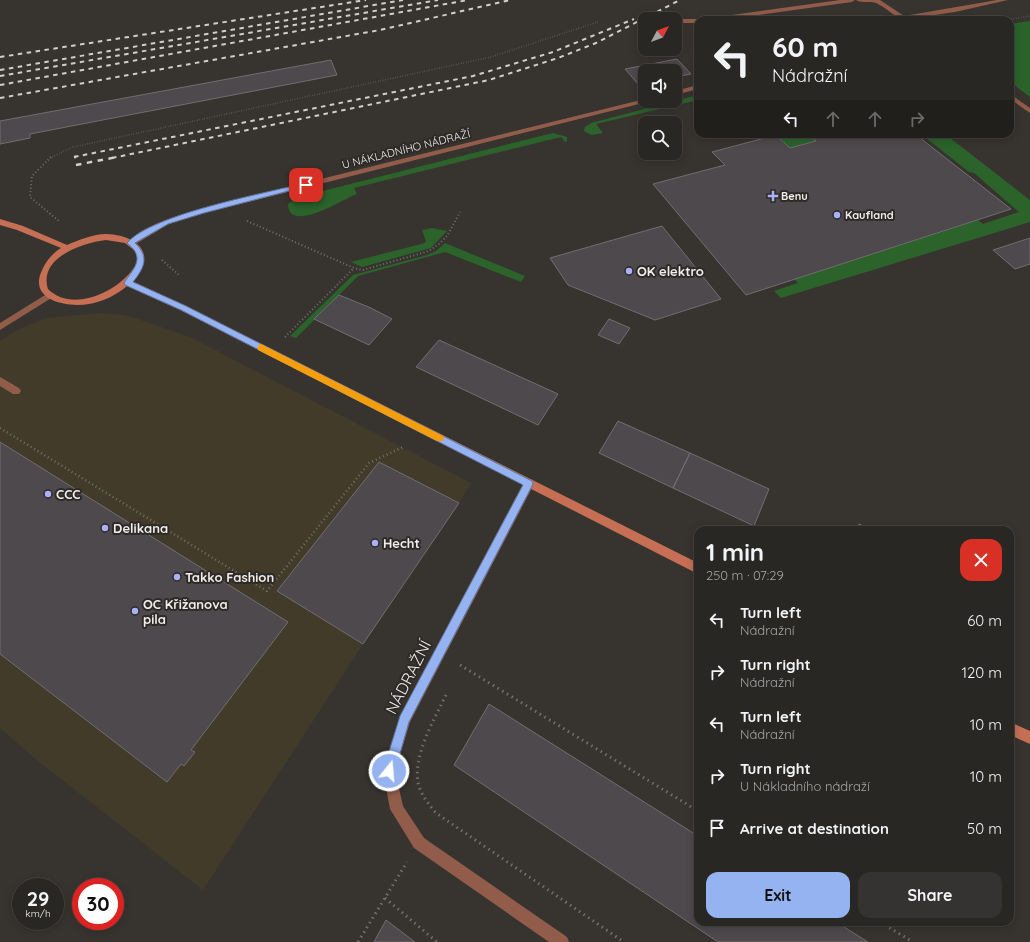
<!DOCTYPE html>
<meta charset="utf-8">
<style>
body{margin:0;font-family:Quicksand,sans-serif;background:#353331;color:#f1f3f6;height:100vh;display:flex;flex-direction:column;font-size:15px;white-space:nowrap}
*{box-sizing:border-box;margin:0}
p{font-size:13px;color:#a5a5a6}
.icon{flex:none;width:22px;height:22px;fill:none;stroke:currentColor;stroke-width:2;stroke-linecap:round;stroke-linejoin:round}
.map{position:relative;flex:1;overflow:hidden}
.panel{position:absolute;left:694px;top:526px;width:320px;height:400px;display:flex;flex-direction:column;background:#292724;border-radius:12px;box-shadow:0 2px 10px #0003,0 0 0 1px #454441}
.panel>*{flex:none}
.banner{position:absolute;left:694px;top:16px;width:320px;height:122px;border-radius:12px;box-shadow:0 2px 10px #0003,0 0 0 1px #454441;background:#292724;color:#f1f3f6;overflow:hidden}
.needle{width:26px;rotate:49deg}
.controls{position:absolute;left:638px;top:12px;display:grid;gap:8px}
.controls a{display:grid;place-items:center;width:44px;height:44px;border-radius:8px;background:#292724;box-shadow:0 2px 10px #0003,0 0 0 1px #454441;font-size:20px}
.speed{position:absolute;left:12px;top:878px;display:flex;gap:8px;font-size:20px;font-weight:700;text-align:center}
.speed>*{display:grid;place-content:center;width:52px;height:52px;border-radius:50%;background:#292724;box-shadow:0 2px 10px #0003,0 0 0 1px #454441;line-height:1}
.speed small{font-size:10px;font-weight:400}
.speed .limit{border:6px solid #d22;background:#fff;color:#111}
.pin{position:absolute;display:grid;place-items:center;width:34px;height:34px;color:#fff;margin:-17px;border-radius:8px;box-shadow:0 2px 6px #0006}
.me{position:absolute;width:44px;margin:-22px;rotate:17deg;stroke-linejoin:round;filter:drop-shadow(0 0 3px #0008)}
.turn{display:flex;align-items:center;gap:14px;height:84px;padding:0 12px;font-size:18px}
.turn .icon{width:52px;height:52px;stroke-width:2.5}
.turn b{display:block;font-size:28px;line-height:34px}
.lanes{display:flex;align-items:center;height:38px;padding:0 12px;background:#0003;justify-content:center;gap:20px;direction:ltr}
.lanes .off{opacity:.35}
.round{display:grid;place-items:center;flex:none;width:42px;height:42px;border-radius:12px;background:#353331}
.overview{display:flex;align-items:center;justify-content:space-between;height:68px;padding:0 12px}
h1{font-size:24px;font-weight:700;line-height:30px}
.button{display:flex;gap:8px;margin-top:auto;padding:8px 12px}
.button a{flex:1;height:46px;border-radius:12px;background:#95b2f1;color:#111;font-size:16px;font-weight:700;line-height:46px;text-align:center}
.button a+a{background:#353331;color:#f1f3f6}
ul{padding:0;list-style:none}
li{display:flex;align-items:center;gap:12px;height:52px;padding:0 12px}
li div{flex:1}
li b{display:block;font-size:15px}
li em{font-style:normal}
.map>svg:first-child{display:block}
</style>
<div class="map">
<svg width="1030" height="942" viewBox="0 0 1030 942">
<rect width="100%" height="100%" fill="#373430"/>
<!-- commercial -->
<path fill="#433b2a" d="M 100,313 L 123,315 L 135,318 L 192,338 L 471,483 L 459,503 L 363,644 L 203,890 L 38,761 L 0,728 L 0,341 L 19,329 L 47,318 Z"/>
<!-- green -->
<path fill="#2b632b" d="M 1030,21 L 1030,97 L 1010,82 L 1010,24 Z
M 698,95 L 698,100 L 596,124 L 603,133 L 591,135 L 584,131 L 585,127 L 591,123 Z
M 553,133 L 567,137 L 567,141 L 565,142 L 561,137 L 354,188 L 357,194 C 344,198 289,235 288,204 L 295,198 Z
M 781,134 L 808,134 L 816,141 L 790,148 L 776,135 Z
M 921,134 L 945,134 L 1030,200 L 1030,222 L 781,298 L 774,291 L 798,283 L 794,279 L 978,220 L 983,224 L 1019,212 L 974,173 L 969,172 Z
M 432,228 L 447,231 L 431,248 L 362,267 L 351,262 L 425,243 L 426,241 L 422,230 Z
M 445,243 L 525,276 L 521,282 L 445,252 L 358,276 L 296,338 L 290,336 L 353,275 L 427,255 L 436,251 Z"/>
<!-- building -->
<path fill="#4d494d" stroke="#716d71" d="M 677,59 L 691,74 L 675,77 L 675,71 L 645,71 L 645,83 L 638,84 L 625,69 Z
M 331,60 L 337,75 L 30,134 L 30,138 L 0,144 L 0,121 Z
M 808,134 L 915,134 L 1011,209 L 746,295 L 653,184 L 725,165 L 712,152 L 776,135 L 790,148 L 816,141 Z
M 662,226 L 721,299 L 655,320 L 568,285 L 550,258 Z
M 1030,238 L 1030,264 L 1015,269 L 993,250 Z
M 339,295 L 371,308 L 392,319 L 369,345 L 314,319 Z
M 609,319 L 630,328 L 619,344 L 598,335 Z
M 439,340 L 558,394 L 538,425 L 416,367 Z
M 618,421 L 690,453 L 673,488 L 599,453 Z
M 0,442 L 288,622 L 191,750 L 195,752 L 184,766 L 181,764 L 167,782 L 0,654 Z
M 690,453 L 769,489 L 754,526 L 673,488 Z
M 379,462 L 459,503 L 363,644 L 277,591 Z
M 859,524 L 873,530 L 857,530 Z
M 489,704 L 698,836 L 698,922 L 836,922 L 868,942 L 718,942 L 454,765 Z
M 386,920 L 415,942 L 374,942 Z"/>
<g fill="none" stroke-linecap="round" stroke-linejoin="round">
<!-- path-far3 -->
<path stroke="#716e6b" stroke-width="1.5" stroke-dasharray="0.5 2" stroke-linecap="butt" d="M 1006,20 L 1030,16
M 50,158 L 73,147 L 491,57 L 598,22"/>
<!-- path-far2 -->
<path stroke="#716e6b" stroke-width="2" stroke-dasharray="1 2.5" stroke-linecap="butt" d="M 51,157 L 32,176 L 30,197 L 60,222
M 247,221 L 354,268 L 363,270 L 429,251 L 439,244 L 447,236 L 460,212
M 162,260 L 180,276
M 285,337 L 354,268"/>
<!-- path-far1 -->
<path stroke="#716e6b" stroke-width="2.5" stroke-dasharray="1 3" stroke-linecap="butt" d="M 0,428 L 267,591 L 369,463 L 403,447"/>
<!-- path -->
<path stroke="#716e6b" stroke-width="3" stroke-dasharray="1.5 4" stroke-linecap="butt" d="M 460,665 L 698,811
M 446,695 C 434,720 411,758 419,787 C 423,797 429,805 436,813 L 624,942
M 385,898 L 437,942
M 880,922 L 913,942
M 358,942 L 407,862"/>
<!-- lane -->
<path fill="#925c4a" fill-rule="evenodd" d="M 840,0 L 855,0 L 852,2 L 722,20 L 707,20 L 710,18 Z
M 856,0 L 880,0 L 904,16 L 997,0 L 1008,0 L 955,12 L 908,19 L 909,20 C 897,20 888,9 878,4 C 872,0 862,4 856,0 Z
M 675,19 L 698,19 L 700,20 L 698,20 L 698,23 L 675,23 Z
M 0,377 L 19,388 L 21,391 L 19,394 L 13,394 L 0,386 Z"/>
<!-- street -->
<path fill="#925c4a" fill-rule="evenodd" d="M 698,85 L 698,89 L 675,95 L 675,91 Z
M 1010,94 L 1030,108 L 1030,113 L 1010,99 Z
M 645,99 L 645,101 L 648,101 L 647,102 L 204,213 L 169,224 L 134,245 L 131,246 L 127,243 C 142,225 178,216 199,209 Z
M 50,292 L 54,295 L 53,297 L 0,330 L 0,323 Z
M 529,479 L 533,480 L 534,483 L 533,486 L 410,722 L 395,771 L 403,806 L 424,838 L 567,937 L 569,942 L 549,942 L 414,848 L 390,809 L 383,771 L 400,716 L 525,480 Z"/>
<!-- secondary -->
<path fill="#c66f54" fill-rule="evenodd" d="M 0,219 L 23,226 L 67,245 C 79,240 93,234 106,234 C 137,235 159,254 132,281 L 186,306 L 698,563 L 698,574 L 180,310 L 127,286 C 117,295 102,302 89,304 C 66,308 26,300 43,268 C 47,260 53,253 61,248 L 17,230 L 0,225 ZM 106,240 L 125,243 L 135,251 C 136,254 137,257 137,260 C 136,266 131,272 127,276 C 109,295 70,311 48,289 C 38,257 83,243 106,240 Z
M 1010,722 L 1030,731 L 1030,744 L 1010,735 Z"/>
<!-- rail-far1 -->
<path stroke="#d1cecc" stroke-width="2" stroke-dasharray="4.5 4.5" stroke-linecap="butt" d="M 0,57 L 366,0
M 0,70 L 403,0
M 0,76 L 438,0
M 0,85 L 468,0
M 0,98 L 380,30 L 510,0
M 74,157 L 473,76 L 553,52 L 634,19
M 112,158 L 489,80 L 558,58 L 596,43 L 680,0"/>
<!-- rail -->
<path stroke="#d1cecc" stroke-width="2.5" stroke-dasharray="5.5 5.5" stroke-linecap="butt" d="M 74,157 L 76,157
M 76,165 L 117,157"/>
</g>
<!-- route -->
<path fill="#95b2f1" stroke="#61749d" d="M 306,183 L 308,183 L 308,186 L 204,213 L 168,224 L 135,243 C 150,257 144,268 133,282 L 186,306 L 532,481 L 533,483 L 532,486 L 409,722 L 395,771 L 393,775 L 389,777 L 385,775 L 383,771 L 400,716 L 523,485 L 181,310 L 125,285 L 124,283 C 130,273 143,262 134,250 C 132,247 129,245 127,243 C 152,214 266,193 306,183 Z"/>
<!-- slow -->
<path fill="#f59e0b" d="M 261,344 L 443,436 L 444,438 L 443,441 L 437,441 L 258,350 L 258,345 Z"/>
<!-- markers -->
<g fill="#a9b0fc" stroke="#2d2a27" stroke-width="1.5">
<path d="M771 190h4v4h4v4h-4v4h-4v-4h-4v-4h4z"/>
<circle cx="837" cy="215" r="4"/>
<circle cx="629" cy="271" r="4"/>
<circle cx="48" cy="494" r="4"/>
<circle cx="105" cy="528" r="4"/>
<circle cx="375" cy="543" r="4"/>
<circle cx="177" cy="577" r="4"/>
<circle cx="135" cy="611" r="4"/>
</g>
<g text-anchor="middle" dominant-baseline="central" stroke-width="4" stroke-linejoin="round" paint-order="stroke">
<!-- far-street labels -->
<g font-size="11" fill="#efecea" stroke="#2d2a27">
<text transform="translate(406 149) rotate(-14)">U NÁKLADNÍHO NÁDRAŽÍ</text>
</g>
<!-- far-poi labels -->
<g font-size="11" font-weight="bold" fill="#efecea" stroke="#2d2a27" text-anchor="start">
<text x="781" y="196">Benu</text>
<text x="845" y="215">Kaufland</text>
</g>
<!-- poi labels -->
<g font-size="13" font-weight="bold" fill="#efecea" stroke="#2d2a27" text-anchor="start">
<text x="637" y="271">OK elektro</text>
<text x="56" y="494">CCC</text>
<text x="113" y="528">Delikana</text>
<text x="383" y="543">Hecht</text>
<text x="185" y="577">Takko Fashion</text>
<text x="143" y="604">OC Křižanova<tspan x="143" dy="15">pila</tspan></text>
</g>
<!-- near-street labels -->
<g font-size="16" fill="#efecea" stroke="#2d2a27">
<text transform="translate(408 677) rotate(-63)">NÁDRAŽNÍ</text>
</g>
</g>
</svg>
<div class="controls">
<a><svg class="needle" viewBox="-14 -14 28 28"><path d="M0-13l5 13h-10z" fill="#e53935"/><path d="M0 13l5-13h-10z" fill="#a5a5a6"/></svg></a>
<a><svg class="icon" aria-label="sound" viewBox="0 0 24 24"><path d="M4 9h4l5-4v14l-5-4H4zM17 9q2 3 0 6"/></svg></a>
<a><svg class="icon" aria-label="search" viewBox="0 0 24 24"><circle cx="10" cy="10" r="6"/><path d="M15 15l6 6"/></svg></a>
</div>
<div class="speed"><div>29<small>km/h</small></div><div class="limit">30</div></div>
<div class="pin" style="left:306px;top:185px;background:#d93025"><svg class="icon" aria-label="arrive" viewBox="0 0 24 24"><path d="M6 21V4h12l-3 4 3 4H6"/></svg></div>
<svg class="me" style="left:389px;top:771px" viewBox="-20 -20 40 40"><circle r="17" fill="#95b2f1" stroke="#fff" stroke-width="3"/><path d="M0-11L8 9 0 5-8 9z" fill="#fff"/></svg>
<div class="banner">
<div class="turn"><svg class="icon" aria-label="left" viewBox="0 0 24 24"><path d="M17 20v-9H6M10 6l-5 5 5 5"/></svg><div><b>60 m</b>Nádražní</div></div>
<div class="lanes"><svg class="icon" aria-label="left" viewBox="0 0 24 24"><path d="M17 20v-9H6M10 6l-5 5 5 5"/></svg><svg class="icon off" aria-label="ahead" viewBox="0 0 24 24"><path d="M12 20V5M6 11l6-6 6 6"/></svg><svg class="icon off" aria-label="ahead" viewBox="0 0 24 24"><path d="M12 20V5M6 11l6-6 6 6"/></svg><svg class="icon off" aria-label="right" viewBox="0 0 24 24"><path d="M7 20v-9h11M14 6l5 5-5 5"/></svg></div>
</div>
<section class="panel">
<div class="overview"><div><h1>1 min</h1><p>250 m · 07:29</p></div><a class="round" style="background:#d93025;color:#fff"><svg class="icon" aria-label="close" viewBox="0 0 24 24"><path d="M6 6l12 12M18 6L6 18"/></svg></a></div>
<ul>
<li><svg class="icon" aria-label="left" viewBox="0 0 24 24"><path d="M17 20v-9H6M10 6l-5 5 5 5"/></svg><div><b>Turn left</b><p>Nádražní</p></div><em>60 m</em></li>
<li><svg class="icon" aria-label="right" viewBox="0 0 24 24"><path d="M7 20v-9h11M14 6l5 5-5 5"/></svg><div><b>Turn right</b><p>Nádražní</p></div><em>120 m</em></li>
<li><svg class="icon" aria-label="left" viewBox="0 0 24 24"><path d="M17 20v-9H6M10 6l-5 5 5 5"/></svg><div><b>Turn left</b><p>Nádražní</p></div><em>10 m</em></li>
<li><svg class="icon" aria-label="right" viewBox="0 0 24 24"><path d="M7 20v-9h11M14 6l5 5-5 5"/></svg><div><b>Turn right</b><p>U Nákladního nádraží</p></div><em>10 m</em></li>
<li><svg class="icon" aria-label="arrive" viewBox="0 0 24 24"><path d="M6 21V4h12l-3 4 3 4H6"/></svg><div><b>Arrive at destination</b></div><em>50 m</em></li>
</ul>
<div class="button"><a>Exit</a><a>Share</a></div>
</section>
</div>
